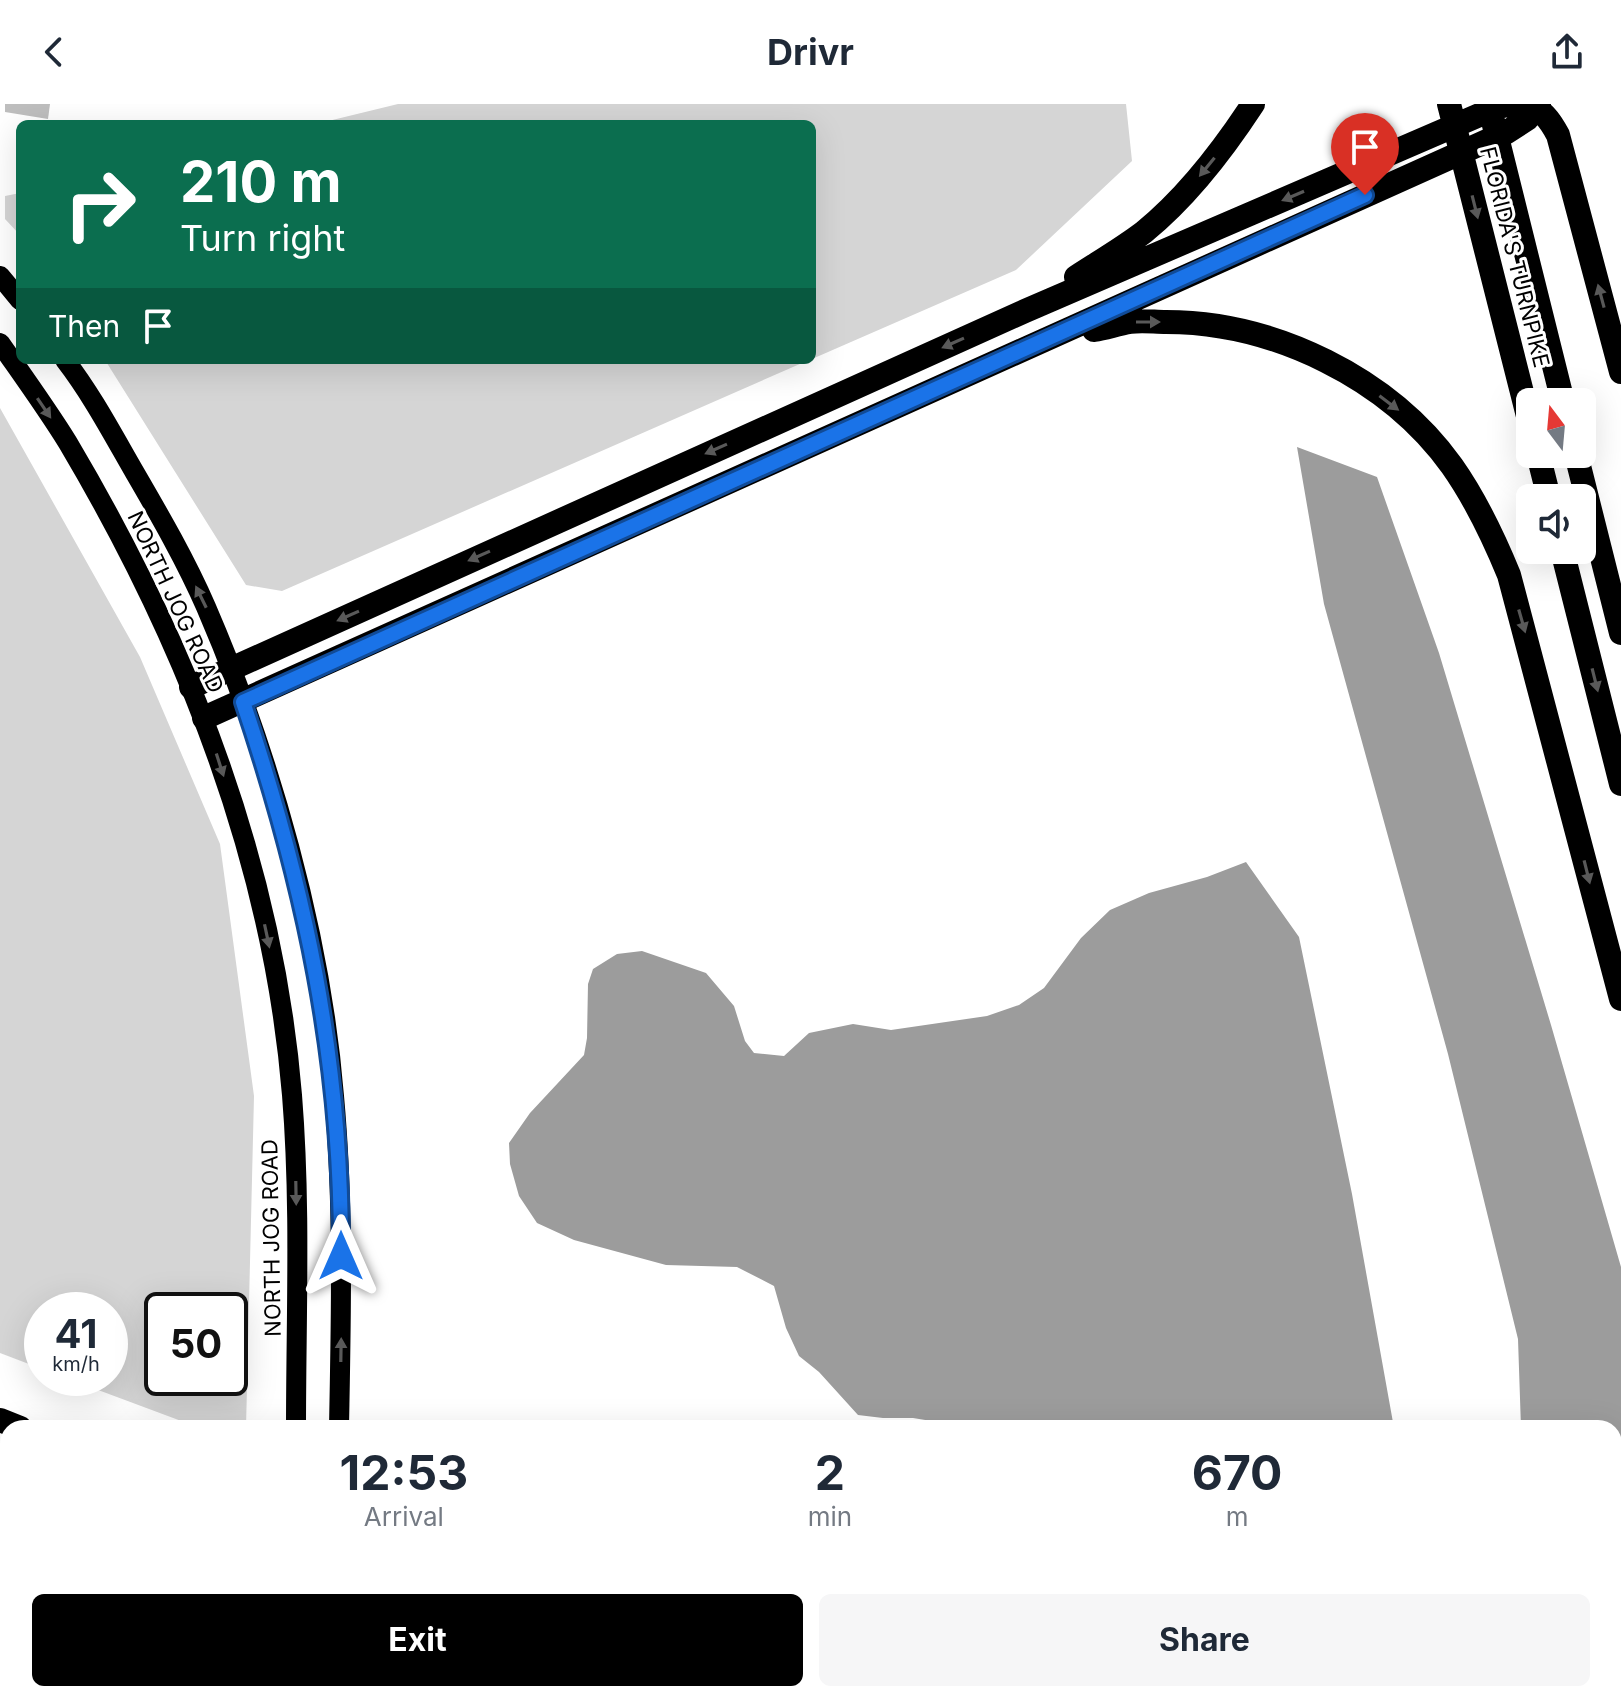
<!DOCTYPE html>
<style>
body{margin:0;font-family:Inter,sans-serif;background:#f6f6f7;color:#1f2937;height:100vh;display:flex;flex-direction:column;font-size:30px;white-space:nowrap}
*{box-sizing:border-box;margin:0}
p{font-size:26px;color:#747a83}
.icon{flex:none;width:44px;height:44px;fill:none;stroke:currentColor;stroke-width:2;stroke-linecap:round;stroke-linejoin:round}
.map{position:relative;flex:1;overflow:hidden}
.drawer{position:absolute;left:0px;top:1316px;width:1622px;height:282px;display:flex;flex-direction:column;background:#fff;border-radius:24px 24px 0 0;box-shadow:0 8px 32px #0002}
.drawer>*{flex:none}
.top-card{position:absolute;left:16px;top:16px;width:800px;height:244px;border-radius:12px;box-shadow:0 8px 32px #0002;background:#0b6e4f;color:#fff;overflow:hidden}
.needle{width:52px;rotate:344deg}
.controls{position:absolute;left:1516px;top:284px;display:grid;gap:16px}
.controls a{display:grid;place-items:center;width:80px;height:80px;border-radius:12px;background:#fff;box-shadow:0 8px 32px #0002;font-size:40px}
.speed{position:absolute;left:24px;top:1188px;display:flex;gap:16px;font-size:40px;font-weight:700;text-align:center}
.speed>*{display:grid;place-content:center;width:104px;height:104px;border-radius:50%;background:#fff;box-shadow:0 8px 32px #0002;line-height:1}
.speed small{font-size:20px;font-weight:400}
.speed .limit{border:4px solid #111;border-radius:12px;background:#fff;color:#111}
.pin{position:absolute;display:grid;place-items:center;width:68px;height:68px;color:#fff;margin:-82px -34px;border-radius:50% 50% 50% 0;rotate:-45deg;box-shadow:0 0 8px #0007}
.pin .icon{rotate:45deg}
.me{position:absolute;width:88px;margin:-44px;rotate:0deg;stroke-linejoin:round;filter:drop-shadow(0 0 6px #0008)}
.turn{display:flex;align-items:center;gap:28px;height:168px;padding:0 32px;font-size:36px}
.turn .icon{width:104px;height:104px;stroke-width:2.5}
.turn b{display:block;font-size:56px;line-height:68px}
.then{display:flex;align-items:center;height:76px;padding:0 32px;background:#0003;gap:16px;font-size:30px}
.eta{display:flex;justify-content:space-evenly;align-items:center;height:136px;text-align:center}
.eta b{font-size:48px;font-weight:700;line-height:56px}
.button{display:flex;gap:16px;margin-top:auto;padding:16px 32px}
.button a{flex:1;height:92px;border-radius:12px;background:#000;color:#fff;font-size:32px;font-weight:700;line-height:92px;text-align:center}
.button a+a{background:#f6f6f7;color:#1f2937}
header{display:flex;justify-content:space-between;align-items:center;height:104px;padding:0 32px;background:#fff;font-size:36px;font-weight:700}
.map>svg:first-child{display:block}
</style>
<header><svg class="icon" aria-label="back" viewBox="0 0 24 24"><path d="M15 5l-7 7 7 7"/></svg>Drivr<svg class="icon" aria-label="share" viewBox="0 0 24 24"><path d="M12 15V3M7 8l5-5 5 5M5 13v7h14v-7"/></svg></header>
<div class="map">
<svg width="1621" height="1597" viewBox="0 0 1621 1597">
<rect width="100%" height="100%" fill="#fff"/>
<!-- green -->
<path fill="#d5d5d5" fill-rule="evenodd" d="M 398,0 L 1126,0 L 1132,57 L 1016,166 L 812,255 L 812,20 L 316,20 Z
M 20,89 L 20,131 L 5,115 L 5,92 Z
M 105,256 L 809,256 L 282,487 L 246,481 Z
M 0,304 L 140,553 L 220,740 L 254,992 L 246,1324 L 200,1324 L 66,1274 L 110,1274 L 110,1206 L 42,1206 L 42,1265 L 0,1249 ZM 230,1206 L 230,1274 L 162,1274 L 162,1206 Z"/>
<!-- water -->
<path fill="#9c9c9c" d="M 1297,343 L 1377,373 L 1439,549 L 1551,921 L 1621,1163 L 1621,1597 L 1517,1597 L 1517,1590 L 1614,1590 L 1614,1324 L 1521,1324 L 1518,1235 L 1448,950 L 1324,500 Z
M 1246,758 L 1299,833 L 1352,1090 L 1394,1324 L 974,1324 L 913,1314 L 883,1314 L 858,1311 L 819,1268 L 799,1252 L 786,1224 L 774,1182 L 737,1163 L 666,1161 L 574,1136 L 537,1119 L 519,1092 L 510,1060 L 509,1039 L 530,1009 L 584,951 L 587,934 L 588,880 L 593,865 L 617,850 L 642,847 L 706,869 L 734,902 L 745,937 L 754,949 L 784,952 L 809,929 L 853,920 L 891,926 L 987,912 L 1019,901 L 1044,884 L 1081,834 L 1110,806 L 1149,789 L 1207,773 Z"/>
<!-- building -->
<path fill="#bebebe" d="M 5,0 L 50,0 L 48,15 L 5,8 Z"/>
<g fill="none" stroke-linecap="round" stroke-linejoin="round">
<!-- major -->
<path stroke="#000" stroke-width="20" d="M 0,172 L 20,196
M 0,239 C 23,272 47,305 68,339 C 186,538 273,759 292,991 C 301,1102 296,1213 296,1324
M 65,256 C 92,291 113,331 135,369 C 160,412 186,457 206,503 C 270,651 321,831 334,992 C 344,1102 341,1213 339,1324
M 292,1597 L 292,1590
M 331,1597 L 331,1590"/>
<!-- highway -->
<path stroke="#000" stroke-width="24" d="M 1449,0 L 1530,320
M 1526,0 C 1542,5 1550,16 1558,31 L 1621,268
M 1493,17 L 1563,298
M 1076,173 C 1099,158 1123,144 1144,128 C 1187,93 1223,46 1253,0
M 1094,226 C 1106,224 1118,220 1130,218 C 1141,216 1154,218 1166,218 C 1274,218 1389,274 1452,362 C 1476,396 1493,432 1509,471 L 1621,895
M 1538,350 L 1549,394
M 1576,350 L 1621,529
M 1562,446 L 1621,680
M 191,583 L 1025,207 L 1498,3 L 1513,0
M 204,614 L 1507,28 L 1527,15 L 1539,0
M 0,1316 L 20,1324
M 0,1378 L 8,1381
M 560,1590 L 579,1597
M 719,1590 L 737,1597"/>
<!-- rail -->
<path stroke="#000" stroke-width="5" stroke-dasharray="12 4 2 4" stroke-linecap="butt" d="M 0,1512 L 8,1515
M 208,1590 L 226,1597"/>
</g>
<!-- one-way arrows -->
<defs><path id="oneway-solid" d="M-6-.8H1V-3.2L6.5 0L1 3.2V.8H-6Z" transform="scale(2)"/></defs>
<g fill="#595959">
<use href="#oneway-solid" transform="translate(1207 63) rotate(129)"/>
<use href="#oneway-solid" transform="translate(1293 92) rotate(157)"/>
<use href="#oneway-solid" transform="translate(1475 103) rotate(76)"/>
<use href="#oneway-solid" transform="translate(1601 192) rotate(-105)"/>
<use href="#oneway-solid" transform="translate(1148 218)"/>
<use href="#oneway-solid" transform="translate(953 239) rotate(156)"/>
<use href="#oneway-solid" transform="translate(1389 299) rotate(37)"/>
<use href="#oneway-solid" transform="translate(44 304) rotate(56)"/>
<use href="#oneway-solid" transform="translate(716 345) rotate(156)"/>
<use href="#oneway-solid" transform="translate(479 452) rotate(156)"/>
<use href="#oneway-solid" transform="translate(201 493) rotate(-116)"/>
<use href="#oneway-solid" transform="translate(348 512) rotate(156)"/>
<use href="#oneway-solid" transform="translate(1522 517) rotate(74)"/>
<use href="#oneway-solid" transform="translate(1595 576) rotate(76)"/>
<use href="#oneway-solid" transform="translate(220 661) rotate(72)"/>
<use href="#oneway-solid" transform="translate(1587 768) rotate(76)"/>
<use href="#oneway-solid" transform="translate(267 832) rotate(78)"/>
<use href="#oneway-solid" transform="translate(296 1089) rotate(89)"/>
<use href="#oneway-solid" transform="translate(341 1246) rotate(-89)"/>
</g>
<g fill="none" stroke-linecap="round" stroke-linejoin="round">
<!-- route casing -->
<g stroke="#114b97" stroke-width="20">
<path id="route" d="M 341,1152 C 342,957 305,782 243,598 L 1365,91"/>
</g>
<!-- route -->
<use href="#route" stroke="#1a73e8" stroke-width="14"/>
</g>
<g text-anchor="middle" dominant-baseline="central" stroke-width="6" stroke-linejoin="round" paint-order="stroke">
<!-- street labels -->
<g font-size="22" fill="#000" stroke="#fff">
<text transform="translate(1515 153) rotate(76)">FLORIDA'S TURNPIKE</text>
<text transform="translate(176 498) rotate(65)">NORTH JOG ROAD</text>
<text transform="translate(271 1134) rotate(-91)">NORTH JOG ROAD</text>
</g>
</g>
</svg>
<div class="controls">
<a><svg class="needle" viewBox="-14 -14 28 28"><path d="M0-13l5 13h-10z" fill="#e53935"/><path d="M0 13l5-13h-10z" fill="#747a83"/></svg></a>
<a><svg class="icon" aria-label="sound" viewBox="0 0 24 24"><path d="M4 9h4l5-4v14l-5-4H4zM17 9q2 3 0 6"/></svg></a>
</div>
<div class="speed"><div>41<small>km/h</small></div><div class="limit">50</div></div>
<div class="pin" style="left:1365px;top:91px;background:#d93025"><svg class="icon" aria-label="arrive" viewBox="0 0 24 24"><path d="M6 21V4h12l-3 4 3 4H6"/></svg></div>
<svg class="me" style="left:341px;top:1152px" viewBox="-20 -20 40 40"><path d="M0-17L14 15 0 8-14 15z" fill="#1a73e8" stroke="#fff" stroke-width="4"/></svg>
<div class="top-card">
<div class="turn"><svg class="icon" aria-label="right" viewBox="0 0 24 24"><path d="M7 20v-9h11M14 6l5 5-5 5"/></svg><div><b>210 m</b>Turn right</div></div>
<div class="then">Then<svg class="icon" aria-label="arrive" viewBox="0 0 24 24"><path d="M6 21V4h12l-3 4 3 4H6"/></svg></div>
</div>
<section class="drawer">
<div class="eta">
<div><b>12:53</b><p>Arrival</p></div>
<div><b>2</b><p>min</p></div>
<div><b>670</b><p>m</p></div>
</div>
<div class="button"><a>Exit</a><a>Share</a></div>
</section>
</div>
